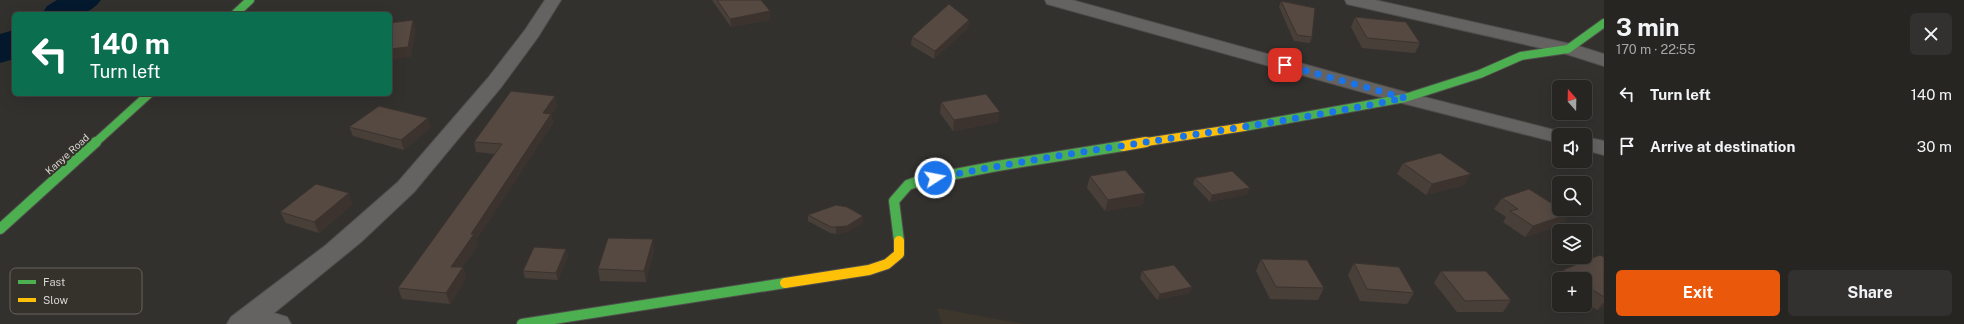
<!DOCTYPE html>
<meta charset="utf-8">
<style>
body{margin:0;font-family:"Public Sans",sans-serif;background:#32312f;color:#f1f3f6;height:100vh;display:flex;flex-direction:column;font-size:15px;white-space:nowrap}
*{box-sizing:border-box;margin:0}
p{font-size:13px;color:#a4a5a5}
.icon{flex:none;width:22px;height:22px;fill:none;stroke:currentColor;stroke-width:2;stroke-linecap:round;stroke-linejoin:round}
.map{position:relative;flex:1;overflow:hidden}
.details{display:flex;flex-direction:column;background:#262522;width:360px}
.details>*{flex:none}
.hud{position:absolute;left:12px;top:12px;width:380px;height:84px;border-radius:6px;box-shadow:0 4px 16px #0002,0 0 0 1px #424240;background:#0b6e4f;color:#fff;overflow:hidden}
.needle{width:26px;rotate:340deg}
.fabs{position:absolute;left:1552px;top:80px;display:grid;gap:8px}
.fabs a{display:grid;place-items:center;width:40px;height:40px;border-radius:6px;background:#262522;box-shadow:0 4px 16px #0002,0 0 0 1px #424240;font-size:20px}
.pin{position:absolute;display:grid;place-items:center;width:34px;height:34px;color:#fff;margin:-17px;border-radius:8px;box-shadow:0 2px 6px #0006}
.me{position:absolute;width:44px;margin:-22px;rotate:79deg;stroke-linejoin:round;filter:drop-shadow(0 0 3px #0008)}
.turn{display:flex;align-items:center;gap:14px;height:84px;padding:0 12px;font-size:18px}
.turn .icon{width:52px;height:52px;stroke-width:2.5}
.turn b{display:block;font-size:28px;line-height:34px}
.round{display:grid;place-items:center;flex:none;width:42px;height:42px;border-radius:6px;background:#32312f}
.headline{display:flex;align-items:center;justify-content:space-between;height:68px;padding:0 12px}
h1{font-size:24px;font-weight:700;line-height:30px}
.action{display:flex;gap:8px;margin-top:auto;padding:8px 12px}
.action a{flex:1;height:46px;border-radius:6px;background:#ea580c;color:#fff;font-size:16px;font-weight:700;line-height:46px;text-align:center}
.action a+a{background:#32312f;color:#f1f3f6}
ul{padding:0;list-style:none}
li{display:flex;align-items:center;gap:12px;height:52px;padding:0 12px}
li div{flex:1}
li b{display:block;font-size:15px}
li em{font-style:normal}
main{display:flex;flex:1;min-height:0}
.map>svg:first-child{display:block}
</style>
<main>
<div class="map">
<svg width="1604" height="324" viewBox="0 0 1604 324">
<rect width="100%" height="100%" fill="#33312e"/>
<!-- built -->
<path fill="#3c362c" d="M 937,308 L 1024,324 L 942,324 Z"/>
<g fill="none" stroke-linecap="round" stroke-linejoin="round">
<!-- river -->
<path fill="#05192e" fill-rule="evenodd" d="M 57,0 L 101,0 C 87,20 64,14 42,14 L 47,6 Z
M 14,30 L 14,59 L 0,63 L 0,34 Z"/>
<!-- street casing -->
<g stroke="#504e4c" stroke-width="2">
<path id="street" d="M 545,0 L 561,0 L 538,37 L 502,86 L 414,192 L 361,242 L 274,313 L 287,317 L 291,324 L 227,324 L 231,317 L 326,245 L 398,182 L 488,78 L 525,30 Z
M 1045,0 L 1072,0 L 1412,94 L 1566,133 L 1568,135 L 1559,135 L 1559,143 L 1398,102 L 1047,4 Z
M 1345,0 L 1375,0 L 1575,45 L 1604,54 L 1604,66 L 1563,53 L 1347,4 Z
M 1585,137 L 1604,141 L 1604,155 L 1585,150 Z"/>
</g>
<!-- fast-far1 casing -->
<g stroke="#504e4c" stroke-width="10">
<path id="fast-far1" d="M 235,14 L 250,0
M 1244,127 L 1405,98 L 1480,74 L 1521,56 L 1568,49 L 1604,23
M 95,143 L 149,94"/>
</g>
<!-- fast casing -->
<g stroke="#504e4c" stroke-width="12">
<path id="fast" d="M 0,229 L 96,142
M 899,241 L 894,201 L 908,185 L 919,181 L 997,166 L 1123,146
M 522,324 L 785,283"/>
</g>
<!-- slow-far1 casing -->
<g stroke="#504e4c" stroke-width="10">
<path id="slow-far1" d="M 1140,143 L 1244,127"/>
</g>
<!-- slow casing -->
<g stroke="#504e4c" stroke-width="12">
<path id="slow" d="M 1123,146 L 1146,142
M 785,283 L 869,270 L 887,264 L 899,254 L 899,241"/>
</g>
<!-- street -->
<use href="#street" fill="#656361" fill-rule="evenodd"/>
<!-- fast-far1 -->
<use href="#fast-far1" stroke="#4caf50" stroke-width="8"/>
<!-- fast -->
<use href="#fast" stroke="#4caf50" stroke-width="10"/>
<!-- slow-far1 -->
<use href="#slow-far1" stroke="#ffc107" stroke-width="8"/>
<!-- slow -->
<use href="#slow" stroke="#ffc107" stroke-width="10"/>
</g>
<!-- wall -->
<path fill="#493f39" d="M 712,0 L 761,0 L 770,11 L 770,20 L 731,27 Z
M 1281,1 L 1312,37 L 1310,43 L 1294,41 L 1279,7 Z
M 1355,17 L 1420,43 L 1415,53 L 1362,48 L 1351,27 Z
M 969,20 L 968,28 L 934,59 L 911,45 L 912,37 Z
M 941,102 L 998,122 L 953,131 L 940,113 Z
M 557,106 L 551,115 L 553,123 L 476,240 L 478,245 L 462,267 L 463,267 L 466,278 L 450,304 L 402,299 L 398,288 L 495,154 L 476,152 L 474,142 Z
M 349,127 L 431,127 L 404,150 L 353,136 Z
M 1403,163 L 1464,185 L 1426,195 L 1397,174 Z
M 1090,176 L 1145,193 L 1142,205 L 1105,211 L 1087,188 Z
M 1195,178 L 1248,194 L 1210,202 L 1193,184 Z
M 1502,198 L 1569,214 L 1561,225 L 1525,237 L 1503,222 L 1506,217 L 1494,209 Z
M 353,204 L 319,233 L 286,223 L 280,212 Z
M 808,215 L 863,216 L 863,223 L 847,232 L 836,234 L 830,233 L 808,221 Z
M 566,249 L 568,256 L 558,280 L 525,278 L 523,271 Z
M 654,251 L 646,282 L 600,281 L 598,269 Z
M 1604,257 L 1604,307 L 1597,310 L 1585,302 L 1585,279 L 1559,279 L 1559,285 L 1555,282 L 1563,270 Z
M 1261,259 L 1324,288 L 1318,300 L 1270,299 L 1256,271 Z
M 1354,263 L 1414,293 L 1407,304 L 1360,301 L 1348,275 Z
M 1142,271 L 1192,287 L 1189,293 L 1157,300 L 1140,278 Z
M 1441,271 L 1511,300 L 1503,312 L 1457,312 L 1434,283 Z"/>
<!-- shaded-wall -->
<path fill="#3c332e" d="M 770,11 L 770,20 L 731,27 L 730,19 Z
M 413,20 L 416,30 L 411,57 L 390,60 L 390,49 Z
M 969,20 L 968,28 L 934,59 L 935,51 Z
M 555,96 L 557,106 L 551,115 L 553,123 L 476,240 L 478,245 L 455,278 L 451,267 L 471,234 L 543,113 Z
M 1000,112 L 998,122 L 953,131 L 954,120 Z
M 428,118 L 431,127 L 404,150 L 401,140 Z
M 1471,174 L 1464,185 L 1426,195 L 1432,184 Z
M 1250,188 L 1248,194 L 1210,202 L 1212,195 Z
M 349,193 L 353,204 L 319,233 L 314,222 Z
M 1145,193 L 1142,205 L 1105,211 L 1108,200 Z
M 1569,214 L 1561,225 L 1525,237 L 1533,226 Z
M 863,216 L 863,223 L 847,232 L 836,234 L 836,227 Z
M 653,239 L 654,251 L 646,282 L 644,271 Z
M 566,249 L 568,256 L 558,280 L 556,273 Z
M 463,267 L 466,278 L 450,304 L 446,293 Z
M 1192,287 L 1189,293 L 1157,300 L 1160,294 Z
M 1604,302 L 1604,307 L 1597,310 Z"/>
<!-- building -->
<path fill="#554942" stroke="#3c332e" d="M 717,0 L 761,0 L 770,11 L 730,19 Z
M 1281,1 L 1315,8 L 1312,37 L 1297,35 Z
M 949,4 L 969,20 L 935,51 L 912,37 Z
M 1355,17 L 1406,22 L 1420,43 L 1367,38 Z
M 413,20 L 408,47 L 390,49 L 390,23 Z
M 511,91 L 555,96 L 543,113 L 551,114 L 471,234 L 474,234 L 451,267 L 463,267 L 446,293 L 398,288 L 502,144 L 474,142 Z
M 986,94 L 1000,112 L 954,120 L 941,102 Z
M 379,106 L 428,118 L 401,140 L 349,127 Z
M 1440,153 L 1471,174 L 1432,184 L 1403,163 Z
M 1125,170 L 1145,193 L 1108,200 L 1090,176 Z
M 1232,171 L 1250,188 L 1212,195 L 1195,178 Z
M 316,184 L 349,193 L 314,222 L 280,212 Z
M 1529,189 L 1559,208 L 1559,209 L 1561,209 L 1569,214 L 1533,226 L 1510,211 L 1518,209 L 1502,198 Z
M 836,205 L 847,207 L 863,216 L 847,226 L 836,227 L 831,227 L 808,215 Z
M 608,238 L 653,239 L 644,271 L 598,269 Z
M 534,247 L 566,249 L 556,273 L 523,271 Z
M 1600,255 L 1604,257 L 1604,297 L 1585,285 L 1585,279 L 1576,279 L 1563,270 Z
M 1261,259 L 1307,260 L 1324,288 L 1276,287 Z
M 1354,263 L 1399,267 L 1414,293 L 1367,289 Z
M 1174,265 L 1192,287 L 1160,294 L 1142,271 Z
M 1441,271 L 1486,271 L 1511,300 L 1465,301 Z"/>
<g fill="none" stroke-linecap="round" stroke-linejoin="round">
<!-- route -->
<path stroke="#1a73e8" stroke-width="7" stroke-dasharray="0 12.6" d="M 935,178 C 1091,147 1249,130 1405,98 L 1285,65"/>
</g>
<g text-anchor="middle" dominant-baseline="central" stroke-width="4" stroke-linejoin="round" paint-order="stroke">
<!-- street labels -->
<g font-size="10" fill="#d7d5d2" stroke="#35322c">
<text transform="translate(67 154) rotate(-42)">Kanye Road</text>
</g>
</g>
<!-- legend -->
<rect x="10" y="268" width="132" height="46" rx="6" fill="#35322c" stroke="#66635e" stroke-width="1"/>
<rect x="18" y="280" width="18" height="4" fill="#4caf50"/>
<rect x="18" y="298" width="18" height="4" fill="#ffc107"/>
<g font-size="11" fill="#d7d5d2">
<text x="43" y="286">Fast</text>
<text x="43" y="304">Slow</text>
</g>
</svg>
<div class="fabs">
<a><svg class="needle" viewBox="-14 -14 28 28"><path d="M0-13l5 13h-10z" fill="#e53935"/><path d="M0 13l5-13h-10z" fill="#a4a5a5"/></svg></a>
<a><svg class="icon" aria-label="sound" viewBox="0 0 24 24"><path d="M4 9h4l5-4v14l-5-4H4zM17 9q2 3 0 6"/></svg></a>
<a><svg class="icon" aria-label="search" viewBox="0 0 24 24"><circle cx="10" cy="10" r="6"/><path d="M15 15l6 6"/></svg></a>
<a><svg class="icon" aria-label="layers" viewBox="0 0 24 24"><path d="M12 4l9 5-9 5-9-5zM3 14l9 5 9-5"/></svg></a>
<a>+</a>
</div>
<div class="pin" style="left:1285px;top:65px;background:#d93025"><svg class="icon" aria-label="arrive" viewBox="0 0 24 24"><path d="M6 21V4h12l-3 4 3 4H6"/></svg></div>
<svg class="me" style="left:935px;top:178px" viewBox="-20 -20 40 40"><circle r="17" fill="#1a73e8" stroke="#fff" stroke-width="3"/><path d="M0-11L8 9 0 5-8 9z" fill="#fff"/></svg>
<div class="hud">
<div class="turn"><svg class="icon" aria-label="left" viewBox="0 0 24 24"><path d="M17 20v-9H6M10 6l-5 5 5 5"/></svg><div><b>140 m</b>Turn left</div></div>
</div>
</div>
<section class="details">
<div class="headline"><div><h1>3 min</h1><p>170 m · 22:55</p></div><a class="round"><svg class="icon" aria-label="close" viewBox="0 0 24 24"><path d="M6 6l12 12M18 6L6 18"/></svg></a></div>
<ul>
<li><svg class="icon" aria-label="left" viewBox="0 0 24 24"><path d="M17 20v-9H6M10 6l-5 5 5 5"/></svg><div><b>Turn left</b></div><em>140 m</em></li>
<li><svg class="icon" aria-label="arrive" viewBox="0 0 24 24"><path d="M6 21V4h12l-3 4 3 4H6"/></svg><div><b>Arrive at destination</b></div><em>30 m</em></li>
</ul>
<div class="action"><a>Exit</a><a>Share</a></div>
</section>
</main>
